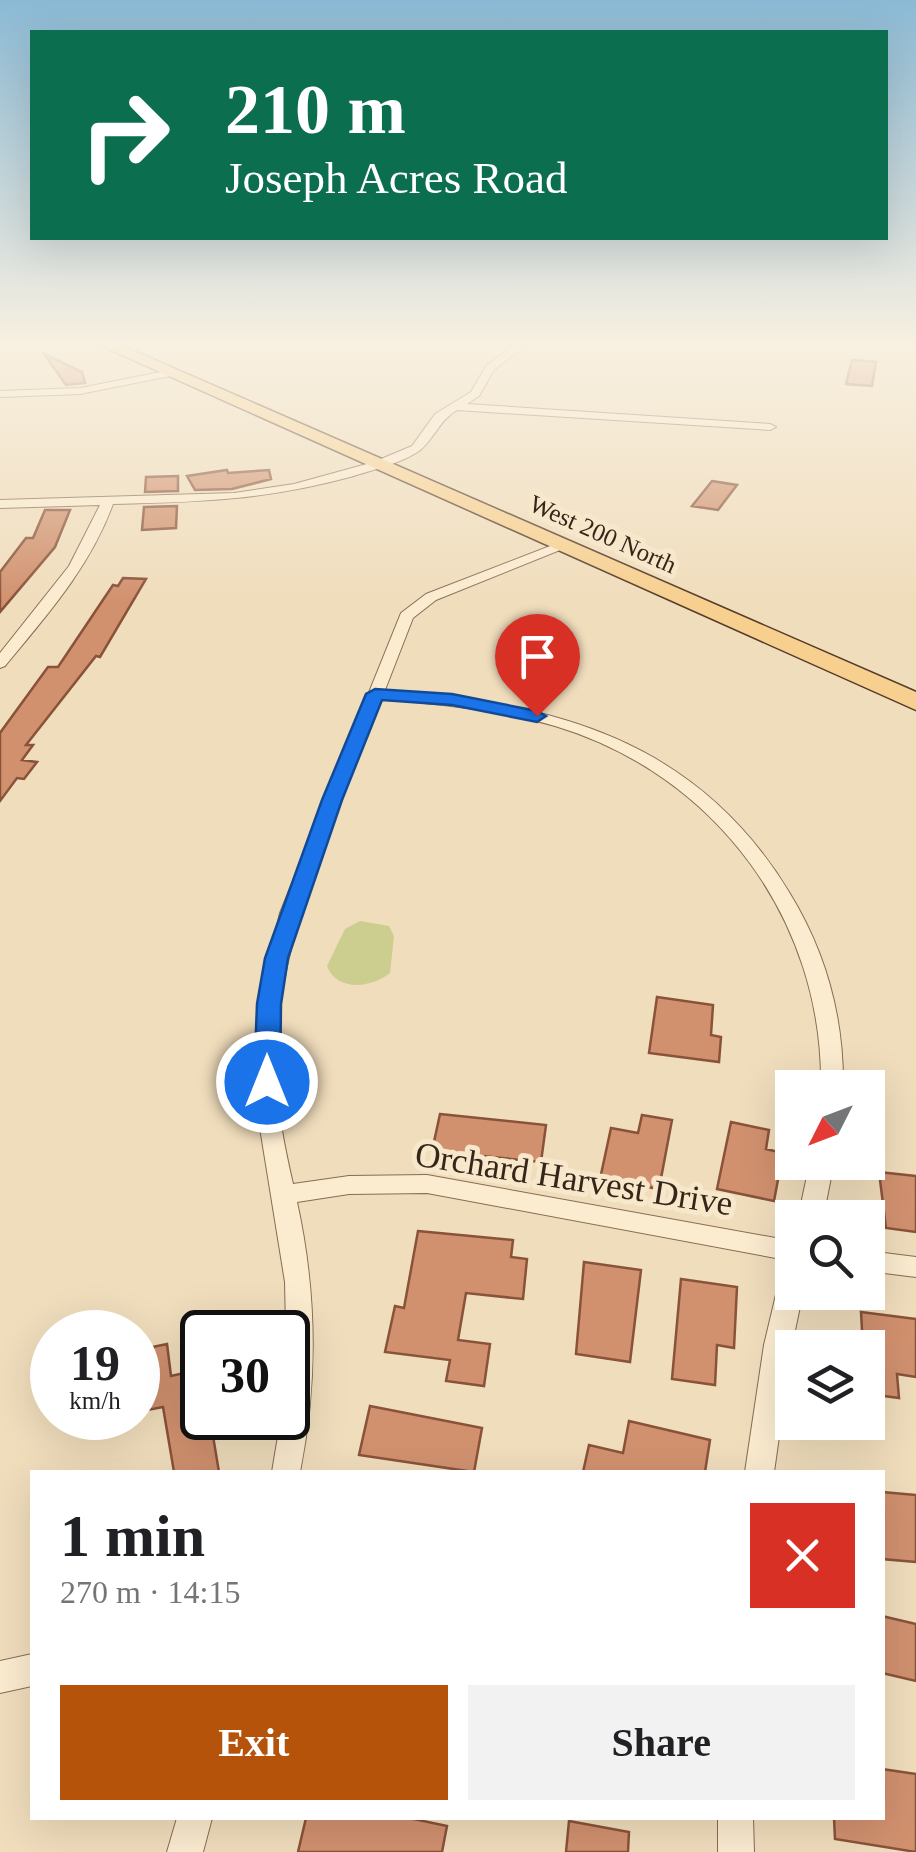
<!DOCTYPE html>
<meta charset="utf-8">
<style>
body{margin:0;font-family:Georgia,serif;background:#f2f2f2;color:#202124;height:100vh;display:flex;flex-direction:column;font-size:38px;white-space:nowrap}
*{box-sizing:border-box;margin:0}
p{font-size:32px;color:#757577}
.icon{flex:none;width:55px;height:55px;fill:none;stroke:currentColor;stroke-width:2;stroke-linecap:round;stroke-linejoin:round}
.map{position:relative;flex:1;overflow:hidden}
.sheet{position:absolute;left:30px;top:1470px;width:855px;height:350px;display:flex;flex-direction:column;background:#fff;border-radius:0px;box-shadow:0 10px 40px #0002}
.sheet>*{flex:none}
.guide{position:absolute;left:30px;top:30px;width:858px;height:210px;border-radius:0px;box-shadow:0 10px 40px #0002;background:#0b6e4f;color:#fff;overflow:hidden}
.needle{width:65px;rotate:228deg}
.buttons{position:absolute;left:775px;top:1070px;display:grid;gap:20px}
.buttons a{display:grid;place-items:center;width:110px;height:110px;border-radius:0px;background:#fff;box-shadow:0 10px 40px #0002;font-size:50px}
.speed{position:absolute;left:30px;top:1310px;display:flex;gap:20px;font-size:50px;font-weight:700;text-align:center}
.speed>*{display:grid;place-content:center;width:130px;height:130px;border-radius:50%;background:#fff;box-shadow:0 10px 40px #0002;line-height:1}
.speed small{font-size:25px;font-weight:400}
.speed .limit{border:5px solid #111;border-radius:15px;background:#fff;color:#111}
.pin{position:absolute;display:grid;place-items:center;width:85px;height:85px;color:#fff;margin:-102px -42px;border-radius:50% 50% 50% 0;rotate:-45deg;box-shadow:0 0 10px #0007}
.pin .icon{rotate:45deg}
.me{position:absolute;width:110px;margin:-55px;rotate:0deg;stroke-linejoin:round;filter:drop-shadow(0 0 8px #0008)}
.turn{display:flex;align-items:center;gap:35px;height:210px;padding:0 30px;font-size:45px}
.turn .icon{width:130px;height:130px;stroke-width:2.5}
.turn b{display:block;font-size:70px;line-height:85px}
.round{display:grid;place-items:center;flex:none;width:105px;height:105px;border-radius:0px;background:#f2f2f2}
.head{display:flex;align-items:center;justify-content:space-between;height:170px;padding:0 30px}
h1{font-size:60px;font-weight:800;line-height:75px}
.cta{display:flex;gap:20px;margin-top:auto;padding:20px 30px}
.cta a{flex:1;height:115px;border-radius:0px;background:#b45309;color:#fff;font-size:40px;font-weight:800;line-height:115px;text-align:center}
.cta a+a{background:#f2f2f2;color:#202124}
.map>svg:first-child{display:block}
</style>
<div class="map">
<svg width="916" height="1852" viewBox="0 0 916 1852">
<rect width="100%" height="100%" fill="#f0ddbc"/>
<!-- green -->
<path fill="#cbce8f" d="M 360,921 L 389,926 L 394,936 L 390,973 C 371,988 337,992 327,966 L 345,929 Z"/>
<!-- building -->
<path fill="#d1916f" stroke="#895339" stroke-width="2.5" d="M 44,354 L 82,372 L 85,383 L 66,385 Z
M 852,360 L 876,362 L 872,386 L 846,384 Z
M 227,470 L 228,473 L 269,470 L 271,479 L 232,489 L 195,490 L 187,476 Z
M 178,476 L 178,491 L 145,492 L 146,477 Z
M 712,481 L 737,485 L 718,510 L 692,506 Z
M 177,506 L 176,528 L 142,530 L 144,507 Z
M 45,510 L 70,510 L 55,547 L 0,612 L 0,572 L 26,538 L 33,538 Z
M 123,578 L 146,579 L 100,657 L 96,656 L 26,745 L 33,745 L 22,760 L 37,762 L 24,779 L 17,778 L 0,801 L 0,733 L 48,667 L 58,667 L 113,585 L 118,586 Z
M 657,997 L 713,1005 L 711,1035 L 721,1037 L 719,1062 L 649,1053 Z
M 440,1114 L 546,1125 L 541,1162 L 432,1151 Z
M 642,1115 L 672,1120 L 659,1189 L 600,1179 L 611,1128 L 638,1133 Z
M 731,1122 L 769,1130 L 766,1149 L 783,1153 L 774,1201 L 717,1189 Z
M 879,1172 L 916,1176 L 916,1232 L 886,1228 Z
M 418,1231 L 513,1240 L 511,1257 L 527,1259 L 523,1299 L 466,1293 L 458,1340 L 490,1344 L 484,1386 L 446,1381 L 450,1360 L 385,1352 L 395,1306 L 404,1308 Z
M 584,1262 L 641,1270 L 630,1362 L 576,1354 Z
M 681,1279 L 737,1287 L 734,1348 L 717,1345 L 715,1385 L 672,1379 Z
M 861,1312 L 916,1319 L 916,1377 L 897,1374 L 899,1398 L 868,1394 L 868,1348 L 863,1348 Z
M 167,1344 L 171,1376 L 202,1369 L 202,1418 L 210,1418 L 219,1472 L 174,1472 L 163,1407 L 142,1411 L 138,1350 Z
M 370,1406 L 482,1428 L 474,1472 L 359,1455 Z
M 629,1421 L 710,1440 L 705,1472 L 583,1472 L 589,1445 L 623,1453 Z
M 882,1492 L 916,1495 L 916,1562 L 882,1559 Z
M 882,1616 L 916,1624 L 916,1681 L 882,1673 Z
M 882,1769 L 916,1774 L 916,1852 L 835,1839 L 834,1818 L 882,1818 Z
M 306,1818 L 409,1818 L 447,1826 L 442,1852 L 298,1852 Z
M 569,1821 L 629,1832 L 628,1852 L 566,1852 Z"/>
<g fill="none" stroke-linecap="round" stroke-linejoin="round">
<!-- street casing -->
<g stroke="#886c55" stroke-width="2">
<path id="street" d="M 517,343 L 528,343 L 494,370 L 479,396 L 467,404 L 770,424 L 776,427 L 770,430 L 457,410 C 438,421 432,444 416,453 C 396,465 372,470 350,477 C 265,500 200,502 113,504 C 90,567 47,615 5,666 L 0,668 L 0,653 L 69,566 L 100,505 L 0,508 L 0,500 L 234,493 L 294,484 L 374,462 L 412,446 L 435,414 L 471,392 L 486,366 Z
M 171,370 L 175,371 L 175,375 L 80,394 L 0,397 L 0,391 L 80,388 Z
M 558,543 L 570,546 L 436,600 L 413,618 L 385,690 C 554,703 696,739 789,892 C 826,952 844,1017 843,1088 L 821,1088 C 824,920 715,774 555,726 C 499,710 440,704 382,699 C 337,816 276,936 276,1064 C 276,1105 284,1145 293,1184 L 349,1176 L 427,1175 L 792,1241 L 792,1261 L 427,1193 L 349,1194 L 297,1202 C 317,1293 318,1382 300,1472 L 272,1472 L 281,1418 L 288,1418 L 285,1282 L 254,1091 L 257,1014 L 280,913 L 401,613 L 426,594 Z
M 810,1162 L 834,1162 L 823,1218 L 798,1218 Z
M 868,1251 L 916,1257 L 916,1277 L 868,1271 Z
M 792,1272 L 792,1292 L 803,1292 L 792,1345 L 774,1472 L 745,1472 L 764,1345 L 779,1282 L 783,1275 Z
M 32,1654 L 32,1686 L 0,1693 L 0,1661 Z
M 177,1818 L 212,1818 L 203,1852 L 167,1852 Z
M 718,1818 L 753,1818 L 754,1852 L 718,1852 Z"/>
</g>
<!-- primary casing -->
<g stroke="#553b2a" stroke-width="3">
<path id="primary" d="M 95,343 L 116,343 L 916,692 L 916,710 Z"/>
</g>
<!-- street -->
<use href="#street" fill="#fbebcf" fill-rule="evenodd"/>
<!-- primary -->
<use href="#primary" fill="#f7d090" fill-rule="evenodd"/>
</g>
<!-- sky -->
<linearGradient id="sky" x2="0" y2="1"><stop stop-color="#8bb9d4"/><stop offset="0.57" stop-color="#f8f0e1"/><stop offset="1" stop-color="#f8f0e1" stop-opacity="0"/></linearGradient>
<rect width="916" height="602" fill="url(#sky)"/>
<!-- route -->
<path fill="#1a73e8" stroke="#114b97" stroke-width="2.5" d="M 375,689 L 452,694 L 537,711 L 546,716 L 537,722 L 452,705 L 382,700 L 342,800 L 288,958 L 281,1004 L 280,1082 L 276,1088 L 258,1088 L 254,1082 L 257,1004 L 265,958 L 322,800 L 366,694 Z"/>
<g text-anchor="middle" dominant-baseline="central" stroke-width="10" stroke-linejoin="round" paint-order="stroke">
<!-- far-street labels -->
<g font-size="25" fill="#36261a" stroke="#f7e8cc">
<text transform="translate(603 534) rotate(24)">West 200 North</text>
</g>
<!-- near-street labels -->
<g font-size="35" fill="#36261a" stroke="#f7e8cc">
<text transform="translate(574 1179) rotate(9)">Orchard Harvest Drive</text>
</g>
</g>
</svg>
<div class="buttons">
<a><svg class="needle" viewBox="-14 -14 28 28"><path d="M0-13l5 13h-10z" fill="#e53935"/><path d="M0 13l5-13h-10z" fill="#757577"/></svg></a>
<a><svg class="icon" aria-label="search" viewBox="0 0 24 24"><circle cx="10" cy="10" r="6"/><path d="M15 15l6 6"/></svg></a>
<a><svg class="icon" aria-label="layers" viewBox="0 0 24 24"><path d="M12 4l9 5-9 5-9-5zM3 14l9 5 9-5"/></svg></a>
</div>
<div class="speed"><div>19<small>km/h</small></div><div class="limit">30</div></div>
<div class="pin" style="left:537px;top:716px;background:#d93025"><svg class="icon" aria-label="arrive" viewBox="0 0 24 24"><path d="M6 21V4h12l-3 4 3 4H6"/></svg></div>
<svg class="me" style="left:267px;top:1082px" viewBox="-20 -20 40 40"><circle r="17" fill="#1a73e8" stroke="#fff" stroke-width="3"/><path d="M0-11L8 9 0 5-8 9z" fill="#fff"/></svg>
<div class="guide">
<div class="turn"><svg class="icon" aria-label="right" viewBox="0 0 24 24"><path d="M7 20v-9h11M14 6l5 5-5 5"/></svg><div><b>210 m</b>Joseph Acres Road</div></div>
</div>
<section class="sheet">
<div class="head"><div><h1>1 min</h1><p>270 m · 14:15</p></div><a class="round" style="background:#d93025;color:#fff"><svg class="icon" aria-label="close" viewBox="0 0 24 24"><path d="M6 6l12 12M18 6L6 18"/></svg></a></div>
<div class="cta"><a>Exit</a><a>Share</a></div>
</section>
</div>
